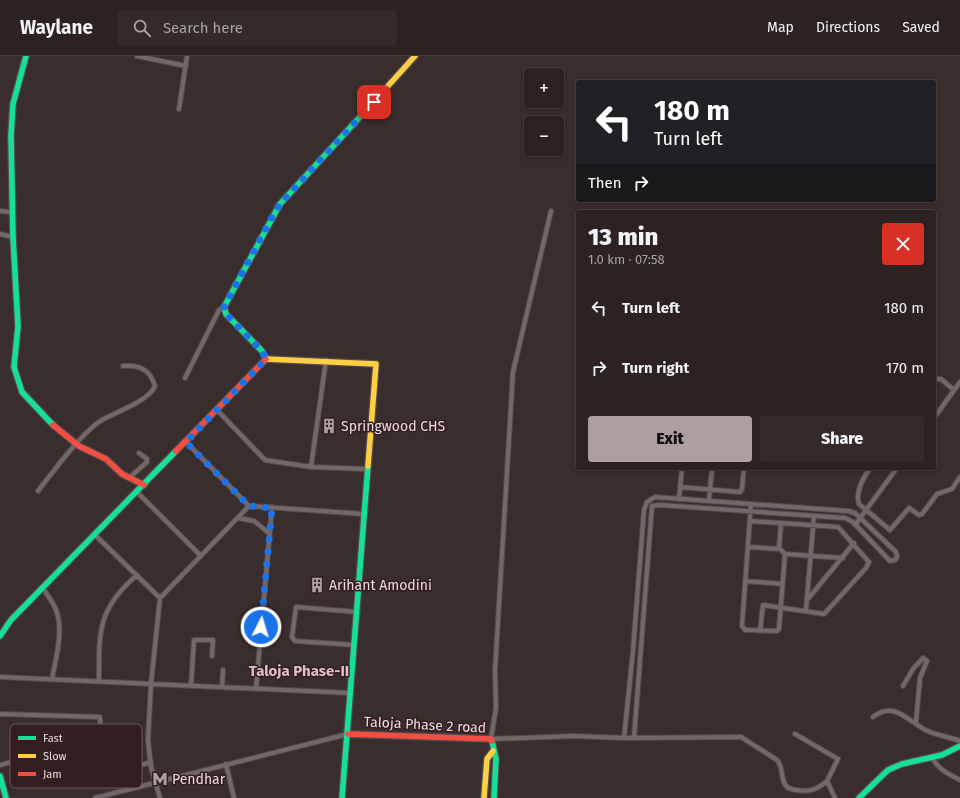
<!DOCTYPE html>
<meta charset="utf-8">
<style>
body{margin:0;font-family:"Fira Sans",sans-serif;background:#342a2a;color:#f1f3f6;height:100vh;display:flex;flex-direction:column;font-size:15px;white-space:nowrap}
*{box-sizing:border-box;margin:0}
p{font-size:13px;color:#a6a4a5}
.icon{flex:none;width:22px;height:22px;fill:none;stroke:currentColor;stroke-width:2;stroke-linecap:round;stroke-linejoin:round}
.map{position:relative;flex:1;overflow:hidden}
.details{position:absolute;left:576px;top:154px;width:360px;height:260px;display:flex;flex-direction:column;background:#2c2222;border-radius:4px;box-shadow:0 2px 6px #0003,0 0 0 1px #483f40}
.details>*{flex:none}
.hud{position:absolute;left:576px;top:24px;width:360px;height:122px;border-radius:4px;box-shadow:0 2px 6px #0003,0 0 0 1px #483f40;background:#202124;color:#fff;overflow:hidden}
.buttons{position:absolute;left:524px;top:12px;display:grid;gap:8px}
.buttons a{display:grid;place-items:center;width:40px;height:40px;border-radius:4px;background:#2c2222;box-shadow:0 2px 6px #0003,0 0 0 1px #483f40;font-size:20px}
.pin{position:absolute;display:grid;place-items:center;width:34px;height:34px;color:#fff;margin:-17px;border-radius:8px;box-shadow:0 2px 6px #0006}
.me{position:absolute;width:44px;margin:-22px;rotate:5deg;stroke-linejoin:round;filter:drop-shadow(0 0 3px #0008)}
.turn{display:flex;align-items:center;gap:14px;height:84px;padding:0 12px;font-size:18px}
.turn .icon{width:52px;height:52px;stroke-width:2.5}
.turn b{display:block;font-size:28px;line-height:34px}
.then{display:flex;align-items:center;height:38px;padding:0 12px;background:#0003;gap:8px;font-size:15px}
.round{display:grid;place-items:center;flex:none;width:42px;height:42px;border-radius:4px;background:#342a2a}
.headline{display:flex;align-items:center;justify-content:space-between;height:68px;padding:0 12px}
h1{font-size:24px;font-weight:800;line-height:30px}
.primary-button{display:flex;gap:8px;margin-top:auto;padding:8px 12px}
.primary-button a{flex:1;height:46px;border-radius:4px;background:#ad9fa0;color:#111;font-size:16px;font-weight:800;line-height:46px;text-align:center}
.primary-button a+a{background:#342a2a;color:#f1f3f6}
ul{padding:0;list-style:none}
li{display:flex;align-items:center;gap:12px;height:60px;padding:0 12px}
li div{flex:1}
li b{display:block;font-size:15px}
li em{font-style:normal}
header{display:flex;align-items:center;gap:24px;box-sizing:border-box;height:56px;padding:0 20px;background:#2c2222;border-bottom:1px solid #483f40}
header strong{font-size:19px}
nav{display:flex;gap:22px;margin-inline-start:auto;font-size:14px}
.search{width:280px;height:36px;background:#342a2a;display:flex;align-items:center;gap:10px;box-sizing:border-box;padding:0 14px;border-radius:4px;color:#a6a4a5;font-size:15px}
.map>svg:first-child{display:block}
</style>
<header>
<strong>Waylane</strong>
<div class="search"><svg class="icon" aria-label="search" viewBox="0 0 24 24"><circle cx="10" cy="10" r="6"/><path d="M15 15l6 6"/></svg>Search here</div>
<nav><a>Map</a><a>Directions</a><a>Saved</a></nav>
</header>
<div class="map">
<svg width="960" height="742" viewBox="0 0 960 742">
<rect width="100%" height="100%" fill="#3a2d2e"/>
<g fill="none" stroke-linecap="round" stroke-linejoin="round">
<!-- street casing -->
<g stroke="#554a4b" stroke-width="6">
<path id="street" d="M 137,0 L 186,10
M 179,53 L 187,0
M 0,155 L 12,156
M 551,155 L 513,316 L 495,615 L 496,652 L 491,683 L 573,680 L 624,682 L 741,681 L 777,704 C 785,713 779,724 788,732 C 803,737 815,736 827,725
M 0,178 L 13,181
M 185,322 L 219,254 L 224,251
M 934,323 L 941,323 L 954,334
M 217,354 L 265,404 L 311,411 L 367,413
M 934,362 L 960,326
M 186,386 L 249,450
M 311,411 L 326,304
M 870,412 C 863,422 855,436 859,448 L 890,474 L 909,452 L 919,459 L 922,458 L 937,438 L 952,433 L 960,421
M 130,421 L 147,406 L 147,403 L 139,397
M 680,431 L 740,436 L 742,433 L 744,412
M 38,435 C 53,416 82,376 102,364 C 116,356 149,345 155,330 C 150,313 139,309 123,310
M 137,436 L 201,500
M 679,443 L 682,412
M 709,445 L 712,412
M 238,462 L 254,465 L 269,477
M 750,465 L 838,471 L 869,506 L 866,512 L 824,558 L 763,549 L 760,575
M 855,469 L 897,412
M 94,478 L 160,542
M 748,491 L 780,493 L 785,498 L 779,573 L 777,575 L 748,574 L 745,574 L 742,570 L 751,448
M 779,493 L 781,467
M 785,498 L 843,502
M 745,525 L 783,528
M 43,532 C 47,539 53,546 56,554 C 64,574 56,602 52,623
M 807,544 L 854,487
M 806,554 L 814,460
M 354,589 L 295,585 L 292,581 L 296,551 L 357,556
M 0,621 L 350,637
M 99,625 C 99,577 97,553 137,519
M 191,630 L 194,584 L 213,584 L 212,600
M 903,630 L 913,613 L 923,602 L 927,605 L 920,622 L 916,666
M 222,631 L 223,614
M 256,633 L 272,451
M 0,658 L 100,661 L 103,715 L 107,723 L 110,723 L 123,715 L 151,706
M 873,661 C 896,643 909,668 930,676 C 940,680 950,681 960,685
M 795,678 L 838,703 L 827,725 L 835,742
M 624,682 L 633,595 L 644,454 L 647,446 L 655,441 L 848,455 L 855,457 L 896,496 L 897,501 L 895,504 L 890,505 L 853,466 L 845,462 L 660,449 L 652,450 L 634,682
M 933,703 C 939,714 949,718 960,724
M 226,708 L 234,742
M 0,709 L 100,682
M 95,742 L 348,678
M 160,742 L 151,711 L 148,684 L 151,628 L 160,542 L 249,450 L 364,458"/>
</g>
<!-- fast casing -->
<g stroke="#554a4b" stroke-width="8">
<path id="fast" d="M 26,0 L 13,48 L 11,79 L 13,181 L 18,270 L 14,311 L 22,336 L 53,369
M 266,303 L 262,295 L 226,258 L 224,251 L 280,148 L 370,50
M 0,580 L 11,564 L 176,395
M 492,685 L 496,703 L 494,742
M 0,720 L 6,742
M 342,742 L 368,410
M 859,742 L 888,714 L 902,708 L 942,699 L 960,690"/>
</g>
<!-- slow casing -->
<g stroke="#554a4b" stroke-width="8">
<path id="slow" d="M 370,50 L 415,0
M 266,303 L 376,308 L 368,410
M 484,742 L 487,703 L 493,695"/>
</g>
<!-- jam casing -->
<g stroke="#554a4b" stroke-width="8">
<path id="jam" d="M 53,369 L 79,390 L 106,403 L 122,418 L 144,429
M 176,395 L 266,303
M 348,678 L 491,683 L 492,685"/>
</g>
<!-- street -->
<use href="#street" stroke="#72686a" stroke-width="4"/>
<!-- fast -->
<use href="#fast" stroke="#16e098" stroke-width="5.5"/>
<!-- slow -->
<use href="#slow" stroke="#ffcf43" stroke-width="5.5"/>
<!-- jam -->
<use href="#jam" stroke="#f24e42" stroke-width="5.5"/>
<!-- rail -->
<path stroke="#6d6364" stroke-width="1.5" stroke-dasharray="2 4" stroke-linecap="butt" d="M 99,742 L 172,721"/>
</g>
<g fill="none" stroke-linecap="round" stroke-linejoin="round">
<!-- route -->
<path stroke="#1a73e8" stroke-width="7" stroke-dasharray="0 12.6" d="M 261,571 L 272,452 L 249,450 L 186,386 L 266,303 L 262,295 L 226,258 L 224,251 L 272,161 L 280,148 L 374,46"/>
</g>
<!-- icons -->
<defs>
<g id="building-bare" transform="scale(1.2)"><path d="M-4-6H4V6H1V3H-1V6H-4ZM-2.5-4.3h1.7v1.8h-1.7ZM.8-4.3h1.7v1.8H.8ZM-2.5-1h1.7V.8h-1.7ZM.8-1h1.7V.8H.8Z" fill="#ad9fa0" stroke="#341e21" stroke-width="2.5" paint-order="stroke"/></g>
<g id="metro-bare" transform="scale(1.2)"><path d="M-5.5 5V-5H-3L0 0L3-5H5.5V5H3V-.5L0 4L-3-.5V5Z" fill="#ad9fa0" stroke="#341e21" stroke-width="2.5" paint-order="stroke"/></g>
</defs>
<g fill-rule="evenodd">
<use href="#building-bare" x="329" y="370"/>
<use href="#building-bare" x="317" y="529"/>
<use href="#metro-bare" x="160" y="723"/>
</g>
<g text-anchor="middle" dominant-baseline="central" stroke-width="3" stroke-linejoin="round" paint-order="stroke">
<!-- poi labels -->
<g font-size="14" fill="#ebdcdd" stroke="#341e21" text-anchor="start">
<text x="341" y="370">Springwood CHS</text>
<text x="329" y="529">Arihant Amodini</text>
<text x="172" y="723">Pendhar</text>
</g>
<!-- street labels -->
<g font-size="14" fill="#ebdcdd" stroke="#341e21">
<text transform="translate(425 669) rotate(3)">Taloja Phase 2 road</text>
</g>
<!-- neighbourhood labels -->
<g font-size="15" font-weight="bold" fill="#debfc2" stroke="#341e21">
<text x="299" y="615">Taloja Phase-II</text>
</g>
</g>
<!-- legend -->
<rect x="10" y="668" width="132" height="64" rx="6" fill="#341e21" stroke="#6b5759" stroke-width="1"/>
<rect x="18" y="680" width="18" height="4" fill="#16e098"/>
<rect x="18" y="698" width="18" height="4" fill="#ffcf43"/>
<rect x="18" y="716" width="18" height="4" fill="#f24e42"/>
<g font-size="11" fill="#ebdcdd">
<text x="43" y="686">Fast</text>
<text x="43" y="704">Slow</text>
<text x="43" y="722">Jam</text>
</g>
</svg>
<div class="buttons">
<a>+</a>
<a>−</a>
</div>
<div class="pin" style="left:374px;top:46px;background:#d93025"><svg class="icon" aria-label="arrive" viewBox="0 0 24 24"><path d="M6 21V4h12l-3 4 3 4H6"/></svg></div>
<svg class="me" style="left:261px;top:571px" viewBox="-20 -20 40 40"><circle r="17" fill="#1a73e8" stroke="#fff" stroke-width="3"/><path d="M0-11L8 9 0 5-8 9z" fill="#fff"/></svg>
<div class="hud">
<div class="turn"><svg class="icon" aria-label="left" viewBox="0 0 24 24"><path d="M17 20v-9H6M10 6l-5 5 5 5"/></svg><div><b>180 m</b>Turn left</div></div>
<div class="then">Then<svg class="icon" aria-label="right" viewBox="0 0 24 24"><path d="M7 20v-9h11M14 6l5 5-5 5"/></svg></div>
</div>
<section class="details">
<div class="headline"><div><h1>13 min</h1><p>1.0 km · 07:58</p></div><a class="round" style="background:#d93025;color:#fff"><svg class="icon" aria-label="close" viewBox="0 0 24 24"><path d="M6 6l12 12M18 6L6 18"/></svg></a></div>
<ul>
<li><svg class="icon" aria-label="left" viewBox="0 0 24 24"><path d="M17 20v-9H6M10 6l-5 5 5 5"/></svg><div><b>Turn left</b></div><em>180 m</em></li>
<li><svg class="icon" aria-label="right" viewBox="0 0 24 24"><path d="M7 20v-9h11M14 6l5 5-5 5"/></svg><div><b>Turn right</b></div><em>170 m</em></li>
</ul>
<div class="primary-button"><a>Exit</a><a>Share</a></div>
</section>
</div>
